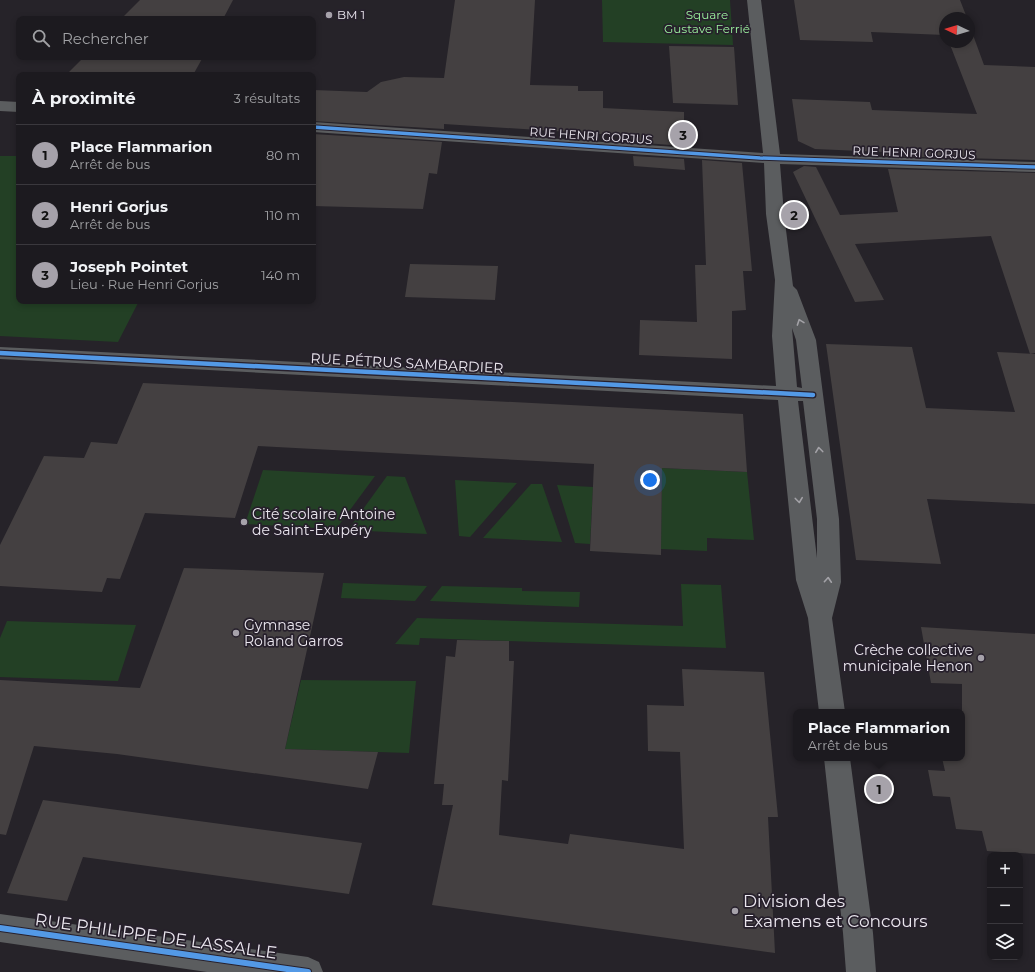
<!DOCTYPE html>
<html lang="fr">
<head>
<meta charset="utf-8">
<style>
	body { margin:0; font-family:Montserrat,sans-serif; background:#252328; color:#f1f3f6 }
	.controls { position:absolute; right:12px; bottom:12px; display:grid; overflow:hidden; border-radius:8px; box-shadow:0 2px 6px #0003 }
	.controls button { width:36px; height:36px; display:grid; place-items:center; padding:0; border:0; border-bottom:1px solid #3a383d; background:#1c1a1f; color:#f1f3f6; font:20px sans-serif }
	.compass { position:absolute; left:939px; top:12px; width:36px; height:36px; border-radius:50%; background:#1c1a1f; box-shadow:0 2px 6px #0003; rotate:274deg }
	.you { position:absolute; left:650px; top:480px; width:14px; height:14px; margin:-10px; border:3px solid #fff; border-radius:50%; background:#1a73e8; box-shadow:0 0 0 6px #1a73e833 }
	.badge { display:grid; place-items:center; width:26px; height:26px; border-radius:50%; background:#a6a2aa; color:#111; font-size:13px; font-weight:700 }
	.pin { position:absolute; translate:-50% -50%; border:2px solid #fff; box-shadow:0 1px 4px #0006 }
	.popup { position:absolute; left:793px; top:709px; width:172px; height:52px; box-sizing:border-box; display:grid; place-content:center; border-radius:8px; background:#1c1a1f; filter:drop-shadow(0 1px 3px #0005); font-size:13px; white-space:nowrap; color:#a0a1a4 }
	.popup b { font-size:15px; color:#f1f3f6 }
	.popup::after { content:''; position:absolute; left:50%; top:100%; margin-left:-8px; border:8px solid transparent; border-top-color:#1c1a1f }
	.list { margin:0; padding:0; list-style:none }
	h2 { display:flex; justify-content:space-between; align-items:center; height:52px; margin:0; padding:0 16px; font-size:17px }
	h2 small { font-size:13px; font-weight:400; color:#a0a1a4 }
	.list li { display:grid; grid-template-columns:26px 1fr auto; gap:12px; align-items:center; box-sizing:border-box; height:60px; padding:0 16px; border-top:1px solid #3a383d }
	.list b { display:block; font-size:15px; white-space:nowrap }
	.list p { margin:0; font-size:13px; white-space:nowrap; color:#a0a1a4 }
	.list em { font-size:13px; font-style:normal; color:#a0a1a4 }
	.icon { flex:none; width:22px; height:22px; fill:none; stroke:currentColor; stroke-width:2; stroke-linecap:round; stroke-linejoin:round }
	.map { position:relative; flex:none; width:1035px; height:972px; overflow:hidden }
	.search { position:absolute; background:#1c1a1f; box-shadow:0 2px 6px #0003; left:16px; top:16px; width:300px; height:44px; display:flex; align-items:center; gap:10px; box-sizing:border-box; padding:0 14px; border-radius:8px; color:#a0a1a4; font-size:15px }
	.panel { position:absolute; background:#1c1a1f; box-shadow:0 2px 6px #0003; left:16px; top:72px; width:300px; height:232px; border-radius:8px }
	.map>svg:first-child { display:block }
</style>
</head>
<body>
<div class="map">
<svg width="1035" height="972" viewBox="0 0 1035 972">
	<rect width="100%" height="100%" fill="#262329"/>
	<!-- green -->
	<g fill="#234025">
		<polygon points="602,0 730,0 733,45 603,42"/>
		<polygon points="0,156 19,156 19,301 139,301 118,342 0,336"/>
		<polygon points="662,468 747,472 754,540 707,538 707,551 661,549"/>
		<polygon points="263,470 375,476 336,529 245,524"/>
		<polygon points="387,476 405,477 427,534 348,530"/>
		<polygon points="455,480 517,483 470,537 459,536"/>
		<polygon points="531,484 542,484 562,542 483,538"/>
		<polygon points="557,485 593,487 590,544 575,543"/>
		<polygon points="343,583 344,583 427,586 415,601 341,598"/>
		<polygon points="681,584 721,585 726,648 420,638 419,645 395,644 417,618 683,626"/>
		<polygon points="442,586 522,588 522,591 580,592 579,607 430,601"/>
		<polygon points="7,621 136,625 118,681 0,677 0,638"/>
		<polygon points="301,680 416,681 409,753 285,749"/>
	</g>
	<!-- building -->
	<g fill="#444041">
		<polygon points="140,0 233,0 223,19 121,19"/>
		<polygon points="455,0 535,0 530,85 578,86 578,91 603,91 603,108 684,112 684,146 632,142 631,136 444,124 444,129 313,121 313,90 367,92 381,82 404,77 444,78"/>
		<polygon points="794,0 960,0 967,18 945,18 945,35 871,32 873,42 800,40"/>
		<polygon points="969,24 984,65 1035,67 1035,160 885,156 884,152 815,149 798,141 792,99 870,102 872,110 977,114 949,42 969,42"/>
		<polygon points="669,46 734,47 738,105 673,103"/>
		<polygon points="84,57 203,57 193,75 66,75"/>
		<polygon points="313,134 442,142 437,174 429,173 423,209 313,206"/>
		<polygon points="633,156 684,159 685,170 634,166"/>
		<polygon points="702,160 742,163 752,271 743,271 746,310 732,311 732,359 639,355 640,320 697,322 695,265 706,265"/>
		<polygon points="804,166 816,167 840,215 898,212 888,169 1035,173 1035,353 1030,354 991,236 855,244 884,300 855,302 793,172"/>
		<polygon points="410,264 498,266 495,300 405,297"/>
		<polygon points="826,344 912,347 926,408 1015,412 997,352 1035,354 1035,504 927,499 941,564 856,560"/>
		<polygon points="143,383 743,414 747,472 662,468 661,555 625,553 590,551 594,464 258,446 235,518 145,513 120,579 107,578 102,592 0,586 0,545 44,456 84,458 91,442 117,444"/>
		<polygon points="184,568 324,573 285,749 378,752 368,789 117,754 34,746 6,835 0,834 0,680 140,688"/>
		<polygon points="921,627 1035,634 1035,854 987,851 982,831 956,829 950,797 933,796 928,770 945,771 942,758 962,758 962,684 931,683"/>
		<polygon points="457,640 509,641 509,661 514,661 508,781 502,780 499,835 568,844 570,834 684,849 680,752 648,751 647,705 684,706 682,669 764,672 778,817 768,817 775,953 432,905 453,805 442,805 444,784 434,784 446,656 455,657"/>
		<polygon points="43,800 73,804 362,843 349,894 83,857 67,901 7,893"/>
	</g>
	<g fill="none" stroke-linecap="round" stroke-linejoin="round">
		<!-- minor -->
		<g fill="#5b5d5f" fill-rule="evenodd">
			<path d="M747 0H761L780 154 1035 162V172L780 164 784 214 793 286 797 290 816 340 839 519 841 582 832 618 845 712H819L808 618 796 580 778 400 0 359V347L776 386 772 336 775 280 766 214 764 163 313 132V122L763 153ZM792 328 796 340 802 388 797 387ZM798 401H803L817 519V558Z"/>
			<polygon points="0,101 19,102 19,112 0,111"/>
			<polygon points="824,758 850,758 873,933 876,972 846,972 843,933"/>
			<polygon points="0,914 308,957 319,962 323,972 207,972 0,942"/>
		</g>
		<defs>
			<polyline id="cycleway-far2" points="313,127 760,158 1035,167"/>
			<polyline id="cycleway-far1" points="0,353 813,395"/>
			<polyline id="cycleway" points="0,928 308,972"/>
		</defs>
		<!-- cycleway-far2 casing -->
		<use href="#cycleway-far2" stroke="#27202c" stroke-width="5.5"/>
		<!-- cycleway-far1 casing -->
		<use href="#cycleway-far1" stroke="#27202c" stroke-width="7"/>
		<!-- cycleway casing -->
		<use href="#cycleway" stroke="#27202c" stroke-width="8"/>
		<!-- cycleway-far2 -->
		<use href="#cycleway-far2" stroke="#5399e6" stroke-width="3.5"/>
		<!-- cycleway-far1 -->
		<use href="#cycleway-far1" stroke="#5399e6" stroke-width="4.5"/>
		<!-- cycleway -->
		<use href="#cycleway" stroke="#5399e6" stroke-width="6"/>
	</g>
	<!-- one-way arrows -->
	<defs><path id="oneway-chevron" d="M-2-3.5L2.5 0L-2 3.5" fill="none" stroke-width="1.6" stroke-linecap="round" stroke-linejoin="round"/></defs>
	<g stroke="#a3a2a7">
		<use href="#oneway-chevron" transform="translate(800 322) rotate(-110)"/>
		<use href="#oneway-chevron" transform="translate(819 450) rotate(-97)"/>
		<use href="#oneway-chevron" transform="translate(799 500) rotate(83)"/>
		<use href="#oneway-chevron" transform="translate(828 580) rotate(-86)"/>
	</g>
	<!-- markers -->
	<g fill="#a6a2aa" stroke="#27202c" stroke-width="1.5">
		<circle cx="329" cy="15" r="4"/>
		<circle cx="244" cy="522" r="4"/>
		<circle cx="236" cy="633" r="4"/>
		<circle cx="981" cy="658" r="4"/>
		<circle cx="735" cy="911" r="4"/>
	</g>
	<g text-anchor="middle" stroke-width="3.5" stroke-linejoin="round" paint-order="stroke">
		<!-- far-poi labels -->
		<g font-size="12" fill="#ebe7ef" stroke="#27202c" text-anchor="start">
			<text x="337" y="19">BM 1</text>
		</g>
		<!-- far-park labels -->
		<g font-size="12" fill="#9cf49e" stroke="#27202c">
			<text x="707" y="19">Square<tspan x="707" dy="14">Gustave Ferrié</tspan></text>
		</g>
		<!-- far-street labels -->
		<g font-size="12" fill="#ebe7ef" stroke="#27202c">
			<text transform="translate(591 136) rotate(4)" y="4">RUE HENRI GORJUS</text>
			<text transform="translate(914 153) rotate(2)" y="4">RUE HENRI GORJUS</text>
		</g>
		<!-- street labels -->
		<g font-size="14" fill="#ebe7ef" stroke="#27202c">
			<text transform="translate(407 363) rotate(3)" y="5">RUE PÉTRUS SAMBARDIER</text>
		</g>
		<!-- poi labels -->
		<g font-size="14" fill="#ebe7ef" stroke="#27202c" text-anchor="start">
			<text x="252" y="519">Cité scolaire Antoine<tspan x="252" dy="16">de Saint-Exupéry</tspan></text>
			<text x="244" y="630">Gymnase<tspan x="244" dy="16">Roland Garros</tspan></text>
			<text x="973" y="655" text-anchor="end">Crèche collective<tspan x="973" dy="16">municipale Henon</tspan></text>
		</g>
		<!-- near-poi labels -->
		<g font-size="17" fill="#ebe7ef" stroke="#27202c" text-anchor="start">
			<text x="743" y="907">Division des<tspan x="743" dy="20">Examens et Concours</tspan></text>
		</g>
		<!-- near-street labels -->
		<g font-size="17" fill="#ebe7ef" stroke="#27202c">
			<text transform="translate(156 936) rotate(8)" y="6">RUE PHILIPPE DE LASSALLE</text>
		</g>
	</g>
</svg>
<div class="controls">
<button>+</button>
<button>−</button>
<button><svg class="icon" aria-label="layers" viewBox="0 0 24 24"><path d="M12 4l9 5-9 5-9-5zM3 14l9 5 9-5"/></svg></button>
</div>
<svg class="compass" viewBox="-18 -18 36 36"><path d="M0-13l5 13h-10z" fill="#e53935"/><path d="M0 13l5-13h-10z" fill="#a0a1a4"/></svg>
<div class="you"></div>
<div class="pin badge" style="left:879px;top:789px">1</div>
<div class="popup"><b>Place Flammarion</b>Arrêt de bus</div>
<div class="pin badge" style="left:794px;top:215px">2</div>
<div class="pin badge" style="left:683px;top:135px">3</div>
<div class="search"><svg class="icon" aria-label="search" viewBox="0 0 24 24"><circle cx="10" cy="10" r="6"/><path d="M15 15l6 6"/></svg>Rechercher</div>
<section class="panel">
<h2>À proximité<small>3 résultats</small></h2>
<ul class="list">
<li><span class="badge">1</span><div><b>Place Flammarion</b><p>Arrêt de bus</p></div><em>80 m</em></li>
<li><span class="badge">2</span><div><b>Henri Gorjus</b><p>Arrêt de bus</p></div><em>110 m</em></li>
<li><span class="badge">3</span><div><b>Joseph Pointet</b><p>Lieu · Rue Henri Gorjus</p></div><em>140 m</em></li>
</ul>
</section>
</div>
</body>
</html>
